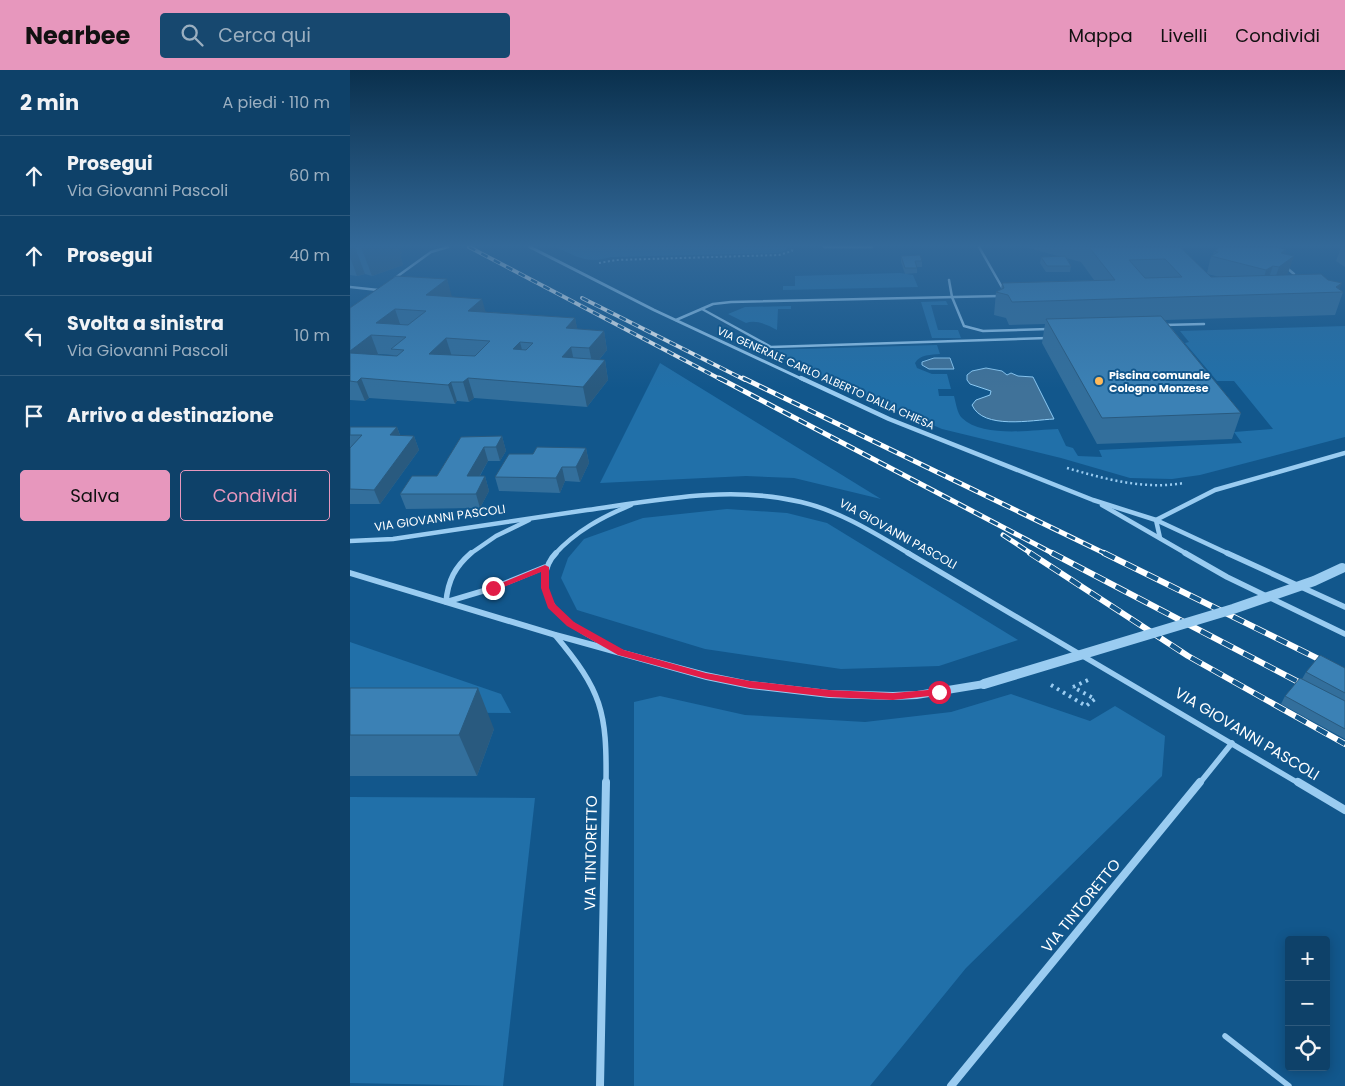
<!DOCTYPE html>
<html lang="it">
<head>
<meta charset="utf-8">
<style>
	body { margin:0; font-family:Poppins,sans-serif; background:#17486f; color:#f1f3f6 }
	.controls { position:absolute; right:15px; bottom:15px; display:grid; overflow:hidden; border-radius:5px; box-shadow:0 2px 12px #0003 }
	.controls button { width:45px; height:45px; display:grid; place-items:center; padding:0; border:0; border-bottom:1px solid #2e5a7d; background:#0e4169; color:#f1f3f6; font:25px sans-serif }
	.stop { position:absolute; width:15px; height:15px; margin:-11px; border:4px solid #e11d48; border-radius:50%; background:#fff }
	.stop.end { background:#e11d48; border-color:#fff; box-shadow:0 1px 5px #0008 }
	.list { margin:0; padding:0; list-style:none }
	h2 { display:flex; justify-content:space-between; align-items:center; height:65px; margin:0; padding:0 20px; font-size:21px }
	h2 small { font-size:16px; font-weight:400; color:#9bafc0 }
	.list li { display:grid; grid-template-columns:32px 1fr auto; gap:15px; align-items:center; box-sizing:border-box; height:80px; padding:0 20px; border-top:1px solid #2e5a7d }
	.list b { display:block; font-size:19px; white-space:nowrap }
	.list p { margin:0; font-size:16px; white-space:nowrap; color:#9bafc0 }
	.list em { font-size:16px; font-style:normal; color:#9bafc0 }
	.actions { display:flex; gap:10px; padding:15px 20px }
	.actions a { flex:1; padding:11px 0; border:1px solid #e797bd; border-radius:5px; text-align:center; font-size:18px; color:#e797bd }
	.actions .main { background:#e797bd; color:#111 }
	.icon { flex:none; width:28px; height:28px; fill:none; stroke:currentColor; stroke-width:2; stroke-linecap:round; stroke-linejoin:round }
	.map { position:relative; flex:none; width:995px; height:1016px; overflow:hidden }
	header { display:flex; align-items:center; gap:30px; box-sizing:border-box; height:70px; padding:0 25px; background:#e797bd; color:#111 }
	header strong { font-size:24px }
	nav { display:flex; gap:28px; margin-inline-start:auto; font-size:18px }
	.search { width:350px; height:45px; background:#17486f; display:flex; align-items:center; gap:12px; box-sizing:border-box; padding:0 18px; border-radius:5px; color:#9bafc0; font-size:19px }
	main { display:flex }
	aside { flex:1; background:#0e4169 }
	.map>svg:first-child { display:block }
</style>
</head>
<body>
<header>
<strong>Nearbee</strong>
<div class="search"><svg class="icon" aria-label="search" viewBox="0 0 24 24"><circle cx="10" cy="10" r="6"/><path d="M15 15l6 6"/></svg>Cerca qui</div>
<nav><a>Mappa</a><a>Livelli</a><a>Condividi</a></nav>
</header>
<main>
<aside>
<h2>2 min<small>A piedi · 110 m</small></h2>
<ul class="list">
<li><svg class="icon" aria-label="ahead" viewBox="0 0 24 24"><path d="M12 20V5M6 11l6-6 6 6"/></svg><div><b>Prosegui</b><p>Via Giovanni Pascoli</p></div><em>60 m</em></li>
<li><svg class="icon" aria-label="ahead" viewBox="0 0 24 24"><path d="M12 20V5M6 11l6-6 6 6"/></svg><div><b>Prosegui</b></div><em>40 m</em></li>
<li><svg class="icon" aria-label="left" viewBox="0 0 24 24"><path d="M17 20v-9H6M10 6l-5 5 5 5"/></svg><div><b>Svolta a sinistra</b><p>Via Giovanni Pascoli</p></div><em>10 m</em></li>
<li><svg class="icon" aria-label="arrive" viewBox="0 0 24 24"><path d="M6 21V4h12l-3 4 3 4H6"/></svg><div><b>Arrivo a destinazione</b></div></li>
</ul>
<div class="actions"><a class="main">Salva</a><a>Condividi</a></div>
</aside>
<div class="map">
<svg width="995" height="1016" viewBox="0 0 995 1016">
	<rect width="100%" height="100%" fill="#12578c"/>
	<!-- green -->
	<g fill="#2170a9">
		<path d="M206 177H437L436 180 428 183 261 187C237 194 227 187 206 177Z"/>
		<polygon points="550,203 563,205 568,217 433,220 433,216 445,216 445,206"/>
		<polygon points="596,231 598,235 581,235 588,260 608,260 611,268 582,268 571,232"/>
		<path d="M441 236V239H428L427 260C418 255 406 249 396 253L378 244 395 237Z"/>
		<path d="M995 256V367L850 405 822 409 780 408 711 388 592 359 480 311 415 280 587 275 590 284C581 285 570 284 565 293L567 298 582 304H597L601 319H588L589 326H604C606 333 607 343 612 348 633 368 681 360 708 359L716 376 723 378 728 386 752 387 749 380 892 373 884 362 923 359 884 311H867L835 273 839 272 830 261Z"/>
		<polygon points="310,293 531,429 444,408 396,406 250,413"/>
		<polygon points="377,439 437,443 477,453 668,570 589,596 491,599 355,579 227,540 211,508 218,488 234,469 293,448"/>
		<polygon points="0,572 151,624 161,643 0,642"/>
		<polygon points="661,624 740,651 765,636 815,666 812,706 616,898 520,1016 284,1016 284,632 310,626 395,645 515,652 601,642"/>
		<polygon points="0,727 185,728 153,1016 0,1013"/>
	</g>
	<!-- water -->
	<g fill="#407299" stroke="#8ccaf4">
		<polygon points="584,288 600,288 604,299 579,299 572,295 572,292"/>
		<path d="M636 298 652 301 657 305 661 303 668 306 683 307 704 349C682 350 633 360 622 335L626 330 640 325 641 321 620 314 617 310V305L622 301Z"/>
	</g>
	<g fill="none" stroke-linecap="round" stroke-linejoin="round">
		<!-- path-far2 -->
		<polyline stroke="#9accf1" stroke-width="2" stroke-dasharray="2 2.5" stroke-linecap="butt" points="249,193 266,190 429,185 442,181 443,177"/>
		<!-- path-far1 -->
		<path stroke="#9accf1" stroke-width="2.5" stroke-dasharray="2 3" stroke-linecap="butt" d="M717 398C755 409 794 420 834 413"/>
		<!-- path -->
		<g stroke="#9accf1" stroke-width="4" stroke-dasharray="2.5 4.5" stroke-linecap="butt">
			<polyline points="701,615 736,636 745,629 723,617"/>
			<polyline points="723,617 738,610"/>
		</g>
		<!-- service-far1 -->
		<g stroke="#9accf1" stroke-width="2.5">
			<polyline points="474,177 522,177"/>
			<polyline points="629,177 653,219"/>
			<polyline points="937,198 944,204"/>
			<polyline points="45,208 81,182 98,177"/>
			<polyline points="599,210 602,227 614,256 633,261 698,259"/>
			<polyline points="0,217 28,220"/>
			<polyline points="352,239 421,277 697,268"/>
			<polyline points="326,250 363,234 381,232 650,226"/>
			<polyline points="814,255 854,254"/>
		</g>
		<!-- service -->
		<polyline stroke="#9accf1" stroke-width="5.5" points="875,966 939,1016"/>
		<!-- minor-far3 -->
		<polyline stroke="#9accf1" stroke-width="3" points="180,177 304,240 454,310"/>
		<!-- minor-far2 -->
		<g stroke="#9accf1" stroke-width="4.5">
			<polyline points="451,308 539,349 743,430 806,450 879,484"/>
			<polyline points="752,435 837,484"/>
			<polyline points="810,468 806,450 865,420 995,383"/>
			<path d="M0 471 43 469C108 459 173 450 237 440 307 430 381 415 451 432 490 441 526 464 560 484"/>
			<polyline points="120,484 146,466 179,450"/>
			<path d="M205 484C226 461 252 447 281 435"/>
		</g>
		<!-- minor-far1 -->
		<g stroke="#9accf1" stroke-width="5.5">
			<path d="M121 483C105 497 98 510 96 532L143 518 195 497"/>
			<path d="M206 483C200 489 196 498 195 507 192 546 236 563 264 579"/>
			<polyline points="558,483 950,714"/>
			<polyline points="835,483 877,507 995,564"/>
			<polyline points="877,483 995,537"/>
			<path d="M205 565C252 621 257 641 256 714"/>
			<polyline points="849,714 882,673"/>
		</g>
		<!-- minor -->
		<g stroke="#9accf1" stroke-width="8">
			<polyline points="948,712 995,740"/>
			<polyline points="250,1016 256,712"/>
			<polyline points="601,1016 850,712"/>
		</g>
		<!-- tertiary -->
		<polygon fill="#9accf1" fill-rule="evenodd" points="0,500 206,562 356,602 400,611 479,620 543,622 567,621 634,610 638,611 639,614 638,617 634,618 567,629 543,630 479,628 400,619 356,610 205,568 0,506"/>
		<defs>
			<g id="rail-far2">
				<polyline points="119,177 372,310"/>
				<polyline points="232,228 395,310"/>
			</g>
			<g id="rail-far1">
				<polyline points="369,308 704,484"/>
				<polyline points="393,308 756,484"/>
				<polyline points="653,465 682,484"/>
			</g>
			<g id="rail">
				<polyline points="680,483 838,586 995,674"/>
				<polyline points="702,483 960,618"/>
				<polyline points="754,483 995,602"/>
			</g>
		</defs>
		<!-- rail-far2 casing -->
		<use href="#rail-far2" stroke="#fff" stroke-width="4"/>
		<!-- rail-far1 casing -->
		<use href="#rail-far1" stroke="#fff" stroke-width="5"/>
		<!-- rail casing -->
		<use href="#rail" stroke="#fff" stroke-width="6"/>
		<!-- rail-far2 -->
		<use href="#rail-far2" stroke="#12578c" stroke-width="2.5" stroke-dasharray="7" stroke-linecap="butt"/>
		<!-- rail-far1 -->
		<use href="#rail-far1" stroke="#12578c" stroke-width="3" stroke-dasharray="9" stroke-linecap="butt"/>
		<!-- rail -->
		<use href="#rail" stroke="#12578c" stroke-width="4.5" stroke-dasharray="12" stroke-linecap="butt"/>
		<!-- tertiary-bridge -->
		<polyline stroke="#9accf1" stroke-width="10" points="634,614 883,539 964,511 992,498"/>
	</g>
	<!-- wall -->
	<g fill="#336f9c" fill-rule="evenodd">
		<polygon points="0,177 50,177 52,183 50,184 53,195 22,206 15,204 7,206 0,205"/>
		<path d="M676 177H835L832 179 857 203 861 186 863 185 864 181 870 177H858H925L936 179 934 184 938 203 935 205 978 210 992 213 989 219 993 222 985 245 815 250 891 343 882 369 747 374 692 273 695 254 659 255 656 248 644 245 646 222 651 219 652 213 744 210 731 192 716 188 721 196 720 202H696L690 193 691 187H711ZM857 204 870 207H861Z"/>
		<polygon points="988,177 995,177 995,197 986,191 991,178"/>
		<polygon points="551,186 572,191 572,197 567,197 567,203 555,204 551,192"/>
		<path d="M97 209 101 227 136 242 225 248 227 259 254 261 257 280 249 290H255L258 310 237 337 124 328 119 332 107 331 105 334 19 328 15 331 0 330V238ZM28 284 43 285 44 286 27 285Z"/>
		<polygon points="0,357 47,357 50,365 64,366 69,380 30,434 0,434"/>
		<polygon points="152,366 156,381 150,391 138,391 130,406 135,406 139,421 130,438 56,439 50,424 87,406 111,367"/>
		<polygon points="236,378 239,393 230,412 215,411 210,423 149,421 145,407 183,384"/>
		<polygon points="995,598 995,669 931,634 935,626 952,609 956,602"/>
		<polygon points="0,618 144,659 127,706 0,706"/>
	</g>
	<!-- shaded-wall -->
	<g fill="#295a7f">
		<polygon points="0,177 5,177 15,204 7,206 0,187"/>
		<polygon points="11,177 50,177 52,183 50,184 53,195 22,206"/>
		<polygon points="936,179 930,196 944,186 938,203 923,214 929,197 931,183"/>
		<polygon points="923,196 917,213 911,218 916,200"/>
		<polygon points="97,209 102,227 82,243 76,225"/>
		<polygon points="992,213 988,222 986,217"/>
		<polygon points="132,229 137,247 118,241"/>
		<polygon points="45,239 51,257 26,253"/>
		<polygon points="225,248 229,267 216,258"/>
		<polygon points="254,261 257,280 243,297 239,278"/>
		<polygon points="21,265 28,284 6,302 0,287 0,281"/>
		<polygon points="96,268 102,287 79,284"/>
		<polygon points="170,272 175,291 163,279"/>
		<polygon points="221,277 225,296 212,287"/>
		<polygon points="255,290 258,310 237,337 233,317"/>
		<polygon points="11,308 19,328 15,331 7,312"/>
		<polygon points="118,308 124,328 119,332 113,312"/>
		<polygon points="101,312 107,331 105,334 98,315"/>
		<polygon points="47,357 52,371 40,365"/>
		<polygon points="64,366 69,380 30,434 24,420"/>
		<polygon points="152,366 156,381 150,391 146,377"/>
		<polygon points="134,377 138,391 121,421 117,406"/>
		<polygon points="236,378 239,393 230,412 226,397"/>
		<polygon points="212,397 215,411 210,423 206,408"/>
		<polygon points="135,406 139,421 130,438 126,424"/>
		<polygon points="128,618 144,659 127,706 109,665"/>
	</g>
	<!-- building -->
	<g fill="#3b81b5" stroke="#295a7f" fill-rule="evenodd">
		<path d="M739 177H830L861 207 971 204 978 210 992 213 986 217 993 222 662 232 658 225 646 222 654 218 652 213 765 210ZM815 189 832 207 795 208 779 190Z"/>
		<polygon points="870,177 925,177 936,179 931,183 944,186 929,197 923,196 916,200 861,186 868,182 864,181"/>
		<polygon points="570,185 572,191 565,191 567,198 555,198 551,186"/>
		<polygon points="715,186 721,196 697,196 691,187"/>
		<path d="M46 206 97 209 76 225 132 229 118 241 225 248 216 258 254 261 239 278 221 277 212 287 255 290 233 317 118 308 113 312H101L98 315 11 308 7 312 0 311V283L47 286 54 280 41 279 56 267 21 265 0 281V238ZM45 239 76 241 58 255 26 253ZM96 268 140 271 125 286 79 284ZM170 272 183 273 176 280 163 279Z"/>
		<polygon points="811,246 891,343 752,348 696,249"/>
		<polygon points="0,357 47,357 40,365 64,366 24,420 0,419 0,378 12,365 0,365"/>
		<polygon points="152,366 146,377 134,377 117,406 135,406 126,424 50,424 62,406 87,406 111,367"/>
		<polygon points="187,377 236,378 226,397 212,397 206,408 145,407 159,384 183,384"/>
		<polygon points="970,585 995,598 995,623 956,602"/>
		<polygon points="950,608 995,631 995,659 935,626"/>
		<polygon points="0,618 128,618 109,665 0,665"/>
	</g>
	<!-- sky -->
	<linearGradient id="sky" x2="0" y2="1"><stop stop-color="#0a304d"/><stop offset="0.55" stop-color="#336999"/><stop offset="1" stop-color="#336999" stop-opacity="0"/></linearGradient>
	<rect width="995" height="319" fill="url(#sky)"/>
	<!-- route -->
	<polygon fill="#e11d48" points="195,495 199,497 199,518 205,534 224,552 274,580 356,603 400,611 479,620 543,623 589,619 594,622 589,625 543,630 479,627 400,618 356,609 268,585 217,556 198,538 191,518 191,502 146,520 143,520 139,518"/>
	<!-- markers -->
	<circle fill="#ffba5a" stroke="#12578c" stroke-width="2" cx="749" cy="311" r="5"/>
	<g text-anchor="middle" stroke-width="4" stroke-linejoin="round" paint-order="stroke">
		<!-- far-poi labels -->
		<g font-size="11" font-weight="bold" fill="#fff" stroke="#12578c" text-anchor="start">
			<text x="759" y="309">Piscina comunale<tspan x="759" dy="13">Cologno Monzese</tspan></text>
		</g>
		<!-- far-street labels -->
		<g font-size="11" fill="#fff" stroke="#12578c">
			<text transform="translate(476 308) rotate(24)" y="4">VIA GENERALE CARLO ALBERTO DALLA CHIESA</text>
		</g>
		<!-- street labels -->
		<g font-size="12" fill="#fff" stroke="#12578c">
			<text transform="translate(90 448) rotate(-8)" y="4">VIA GIOVANNI PASCOLI</text>
			<text transform="translate(548 464) rotate(29)" y="4">VIA GIOVANNI PASCOLI</text>
		</g>
		<!-- near-street labels -->
		<g font-size="15" fill="#fff" stroke="#12578c">
			<text transform="translate(897 664) rotate(31)" y="5">VIA GIOVANNI PASCOLI</text>
			<text transform="translate(241 783) rotate(-89)" y="5">VIA TINTORETTO</text>
			<text transform="translate(731 836) rotate(-51)" y="5">VIA TINTORETTO</text>
		</g>
	</g>
</svg>
<div class="controls">
<button>+</button>
<button>−</button>
<button><svg class="icon" aria-label="locate" viewBox="0 0 24 24"><circle cx="12" cy="12" r="6"/><path d="M12 2v4M12 18v4M2 12h4M18 12h4"/></svg></button>
</div>
<div class="stop" style="left:589px;top:622px"></div>
<div class="stop end" style="left:143px;top:518px"></div>
</div>
</main>
</body>
</html>
